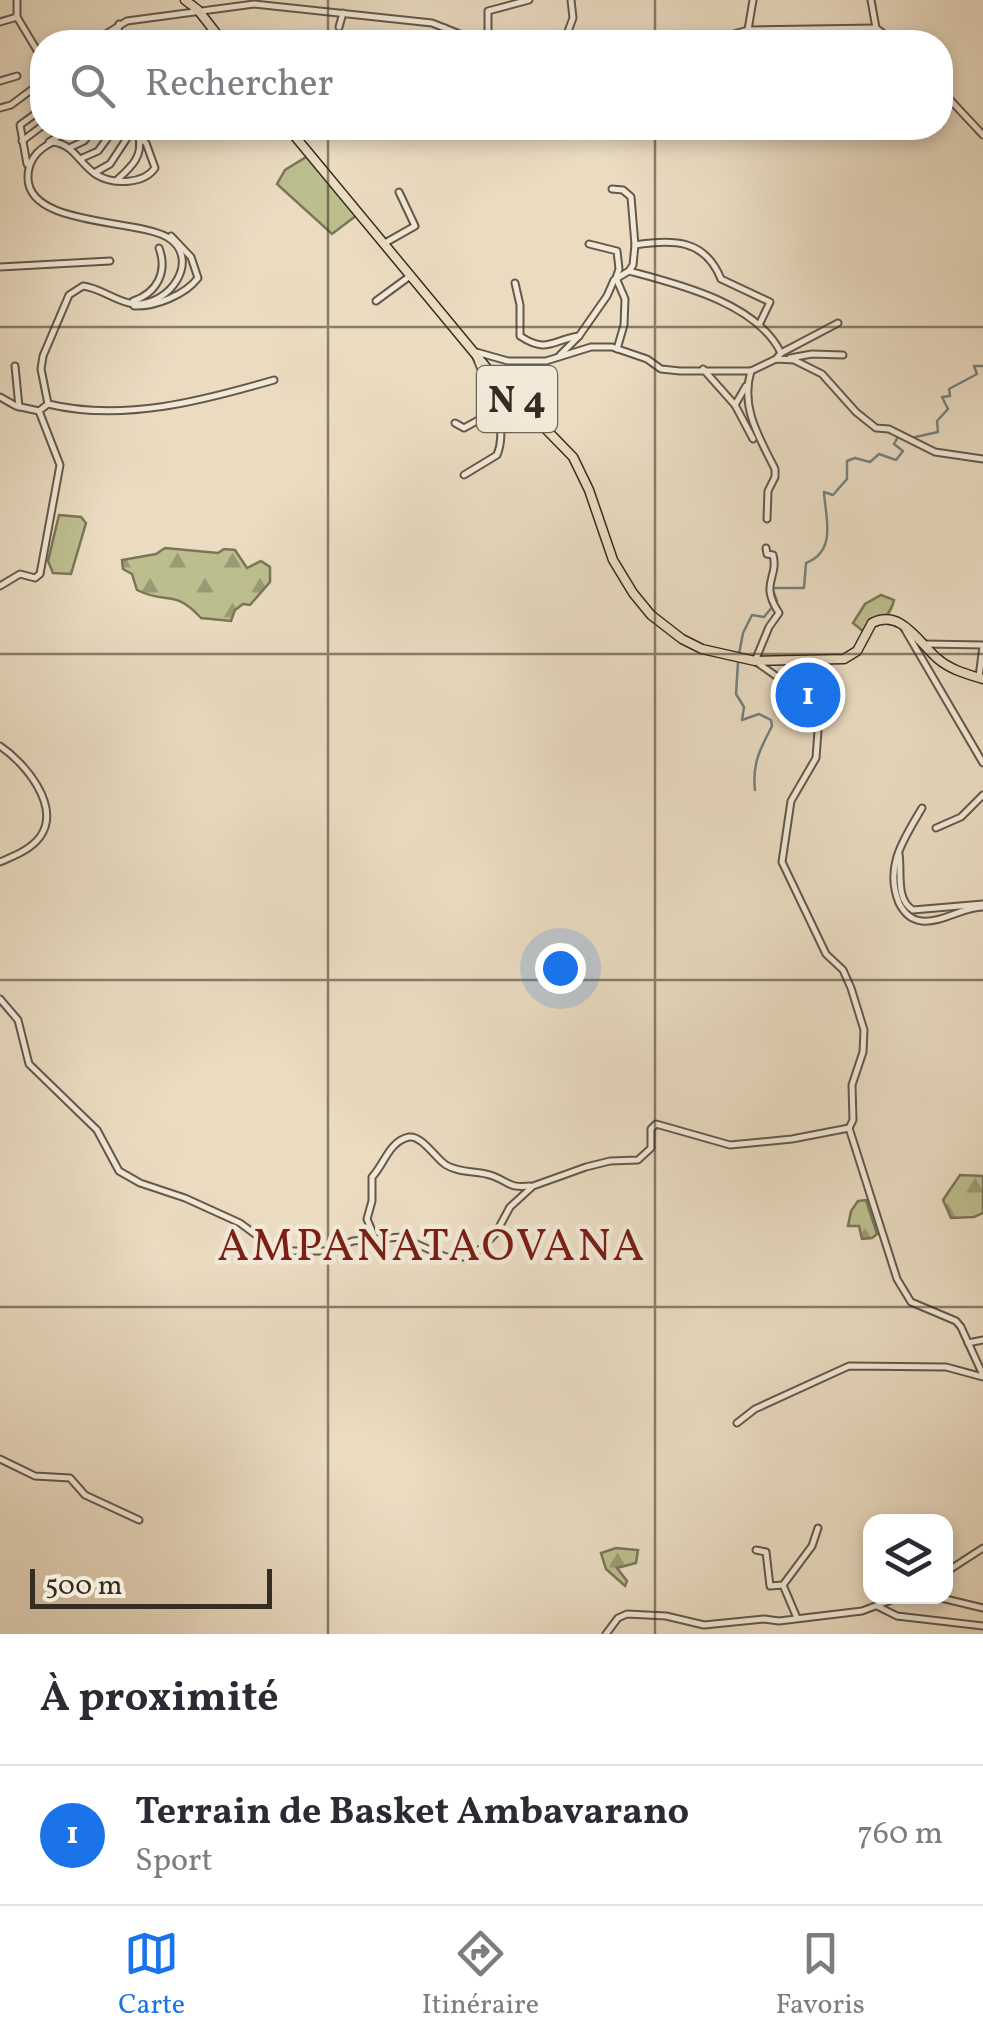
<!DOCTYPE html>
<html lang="fr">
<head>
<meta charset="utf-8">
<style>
	body { margin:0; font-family:Vollkorn,serif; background:#f2f2f3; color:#2b2b33 }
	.controls { position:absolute; right:30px; bottom:30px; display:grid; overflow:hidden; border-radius:20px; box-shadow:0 5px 15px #0003 }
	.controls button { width:90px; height:90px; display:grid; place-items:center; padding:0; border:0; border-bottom:2px solid #e1e1e2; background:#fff; color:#2b2b33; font:50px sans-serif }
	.scale { position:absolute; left:30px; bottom:25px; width:242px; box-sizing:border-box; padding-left:10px; border:5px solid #362d22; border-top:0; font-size:28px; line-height:35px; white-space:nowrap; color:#362d22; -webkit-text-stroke:8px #f1e8d7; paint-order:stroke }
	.you { position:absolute; left:560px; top:968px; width:35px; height:35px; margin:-25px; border:8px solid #fff; border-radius:50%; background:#1a73e8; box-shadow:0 0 0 15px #1a73e833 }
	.badge { display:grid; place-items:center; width:65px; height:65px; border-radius:50%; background:#1a73e8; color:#fff; font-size:32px; font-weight:700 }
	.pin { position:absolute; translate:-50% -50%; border:5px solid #fff; box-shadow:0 2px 10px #0006 }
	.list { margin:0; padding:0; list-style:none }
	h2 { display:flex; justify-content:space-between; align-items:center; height:130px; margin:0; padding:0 40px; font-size:42px }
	h2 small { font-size:32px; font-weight:400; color:#7c7c81 }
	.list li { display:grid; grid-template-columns:65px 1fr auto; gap:30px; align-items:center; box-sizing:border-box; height:140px; padding:0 40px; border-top:2px solid #e1e1e2 }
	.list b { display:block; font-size:38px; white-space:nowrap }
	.list p { margin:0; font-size:32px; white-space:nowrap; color:#7c7c81 }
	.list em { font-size:32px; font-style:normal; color:#7c7c81 }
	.icon { flex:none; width:55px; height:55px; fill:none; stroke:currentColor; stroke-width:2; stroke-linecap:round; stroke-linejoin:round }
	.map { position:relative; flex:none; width:983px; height:1634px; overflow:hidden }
	.search { position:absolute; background:#fff; box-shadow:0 5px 15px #0003; left:30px; right:30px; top:30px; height:110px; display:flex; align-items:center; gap:25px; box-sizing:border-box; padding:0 35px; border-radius:40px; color:#7c7c81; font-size:38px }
	.sheet { height:270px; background:#fff }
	nav { display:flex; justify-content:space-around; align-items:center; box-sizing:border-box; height:140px; border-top:2px solid #e1e1e2; background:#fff; font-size:28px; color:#7c7c81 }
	nav a { display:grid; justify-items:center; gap:5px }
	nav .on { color:#1a73e8 }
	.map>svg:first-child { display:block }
</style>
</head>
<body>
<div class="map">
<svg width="983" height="1634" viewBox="0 0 983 1634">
	<defs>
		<pattern id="forest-firs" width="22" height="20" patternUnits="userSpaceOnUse" patternTransform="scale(2.5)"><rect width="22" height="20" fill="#bdbe8e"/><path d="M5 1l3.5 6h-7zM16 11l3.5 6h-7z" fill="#9a9b74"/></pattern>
	</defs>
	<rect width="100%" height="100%" fill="#eadbc1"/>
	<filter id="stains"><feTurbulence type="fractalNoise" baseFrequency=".002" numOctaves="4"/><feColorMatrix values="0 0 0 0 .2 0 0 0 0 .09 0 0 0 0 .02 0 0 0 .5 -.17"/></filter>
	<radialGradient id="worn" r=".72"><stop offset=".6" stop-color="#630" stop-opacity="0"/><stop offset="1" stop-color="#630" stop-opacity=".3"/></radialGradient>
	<!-- grass -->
	<g fill="#bdbe8e" stroke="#7a7658" stroke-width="2.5">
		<polygon points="308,156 357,215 332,234 277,184 285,170"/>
		<polygon points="59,515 81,517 86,523 71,574 53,573 48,561"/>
	</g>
	<!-- forest -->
	<g fill="url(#forest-firs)" stroke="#7a7658" stroke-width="2.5">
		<path d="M165 548 218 553 224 549 235 550 247 568 261 561 270 567V582L250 605 243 604 235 610 231 621 201 618C174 588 167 605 137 590L132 574 123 569 122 560 156 554Z"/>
		<path d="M881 595 894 600C890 618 879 623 865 633L853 623 865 604Z"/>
		<polygon points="960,1175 983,1176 983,1213 974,1217 951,1218 943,1200"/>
		<polygon points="866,1200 877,1234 872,1238 862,1239 859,1226 848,1226 851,1211 858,1201"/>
		<polygon points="616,1548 638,1550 636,1563 617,1568 627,1581 625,1586 606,1569 601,1553"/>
	</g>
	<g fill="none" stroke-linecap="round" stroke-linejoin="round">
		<!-- stream -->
		<g stroke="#73817e" stroke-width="2.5">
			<polyline points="911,438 938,432 937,421 948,409 942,397 950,396 949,389 977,374 974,366 983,366"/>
			<path d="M739 654 743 633 752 615 764 617 777 601 772 588H804L806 563C838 551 825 515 824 492L833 495 847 479V461L855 458 870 462 879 454 896 460 903 451 894 444 899 435"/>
			<path d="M738 662 736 694 744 707 742 720 759 714 771 720 772 726C760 749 752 764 755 790"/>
		</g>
		<defs>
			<g id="minor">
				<polyline points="871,0 876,28"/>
				<polyline points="17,17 38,52"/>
				<polyline points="0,22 17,17 17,0"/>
				<polyline points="339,27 343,13"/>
				<polyline points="445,28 448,42"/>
				<polyline points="748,30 753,0"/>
				<polyline points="93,42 127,21 254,4 432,23 480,42"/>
				<polyline points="106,42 118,31 119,24"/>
				<polyline points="485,42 488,38 488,11 529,0"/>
				<polyline points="564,42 573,18 571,0"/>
				<polyline points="727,42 734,34 748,30 876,28 895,42"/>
				<polyline points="0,81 17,76"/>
				<polyline points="940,89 983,135"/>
				<polyline points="0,108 11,105 42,82"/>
				<polyline points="940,111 944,108 942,94"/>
				<polyline points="22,141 42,126"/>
				<polyline points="49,142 73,128"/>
				<polyline points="69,148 84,141 95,128"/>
				<polyline points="80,159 98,151 115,128"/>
				<polyline points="27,164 20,125 42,109"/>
				<polyline points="94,173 110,164 131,132"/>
				<path d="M117 180C131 167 143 157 139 137"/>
				<polyline points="612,189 623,190 631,197 635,245"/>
				<polyline points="385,243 415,226 399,192"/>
				<polyline points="589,244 617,251 619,269 616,278 625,299 624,325 617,349"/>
				<polyline points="0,267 110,261"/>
				<path d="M515 283 520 305V336C547 354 552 340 579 336"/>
				<path d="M133 301C157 293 168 272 159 248"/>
				<polyline points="376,301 410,276"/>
				<path d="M134 306C155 307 185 295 198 278L191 257 171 236"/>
				<path d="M759 325 770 302 721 279C705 239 673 239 635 245L633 265 629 271C678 284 757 303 781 353"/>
				<polyline points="476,352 508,361 546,361 591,347 612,347 647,359 661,369 680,371 751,371 776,359 794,360 822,374 856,412 876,428 889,429 935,452 983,459"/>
				<polyline points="560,355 579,336 607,296 614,280 629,271"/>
				<polyline points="790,358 812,354 843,355"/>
				<polyline points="776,359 781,353 838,323"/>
				<polyline points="15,366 19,407"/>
				<polyline points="703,369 735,405 753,439"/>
				<path d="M751 371C740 407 759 437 775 469V477L768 491 767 519"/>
				<polyline points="0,397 16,406 39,411 60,465 40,574 35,578 20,574 0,586"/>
				<path d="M48 404 41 369 43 356 69 295 83 286C101 288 116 302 134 304 171 306 202 258 167 237 135 219 27 226 28 177 28 160 38 149 53 142 74 144 80 165 97 175 114 185 144 184 155 168L146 143 127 128"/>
				<polyline points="735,405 746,386"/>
				<path d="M39 411 48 404C123 422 202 401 274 380"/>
				<polyline points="455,423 464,428 484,417 485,389"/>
				<path d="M464 475 497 455C510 424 487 386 476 357"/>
				<path d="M766 548 767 554 773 555C779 578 759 583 779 613L769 627 755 661 793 688 818 731 816 758 791 801 782 862 826 954 843 970 851 988 864 1030 863 1052 852 1085 853 1120 849 1128 897 1279 911 1302 956 1321 961 1327 983 1375"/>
				<polyline points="904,628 983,763"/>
				<polyline points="926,644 983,645"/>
				<polyline points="979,677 983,646"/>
				<path d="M0 746C24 762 62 806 40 837 30 850 14 856 0 862"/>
				<path d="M922 808C904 839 884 866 899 903 904 913 911 920 922 921 943 923 962 907 983 907"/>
				<polyline points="936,828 961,817 983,795"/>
				<path d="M899 854C902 872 895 899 913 910L983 904"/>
				<polyline points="0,999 18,1020 29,1064 97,1130 119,1171 140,1183 185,1198 240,1223 278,1251 328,1251 353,1241 401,1237 446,1257 467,1257 482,1248 496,1233 510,1207 533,1186 586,1167 610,1161 638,1160 651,1148 651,1129 656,1124 730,1145 792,1139 849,1128"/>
				<path d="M375 1238 367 1219 372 1201V1177C384 1165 389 1141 409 1137 422 1135 436 1159 446 1165 461 1174 478 1170 493 1176 511 1183 508 1188 530 1186"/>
				<polyline points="968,1343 983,1340"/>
				<polyline points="737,1423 755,1409 849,1366 946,1367 983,1377"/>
				<polyline points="0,1459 35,1476 70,1478 85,1495 139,1520"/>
				<polyline points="756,1550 766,1552 770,1586 783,1585 812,1546 818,1528"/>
				<polyline points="946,1572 983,1548"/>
				<polyline points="783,1585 797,1618"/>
				<polyline points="933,1596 983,1608"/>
				<polyline points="877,1606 897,1616 983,1626"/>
				<polyline points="606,1634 618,1618 627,1614 666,1616 704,1625 764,1619 779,1621 862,1611 902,1596"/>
			</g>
			<g id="major">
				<polyline points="185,0 198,10 223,42"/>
				<path d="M288 128 491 373 573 457 589 490 613 560 633 593 651 615 682 639 702 649 755 661 844 659 857 651 872 623C901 608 919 643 938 659 951 670 967 674 983 679"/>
			</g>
		</defs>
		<!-- minor casing -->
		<use href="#minor" stroke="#63584a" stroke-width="9"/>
		<!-- major casing -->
		<use href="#major" stroke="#362d22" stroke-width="11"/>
		<!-- minor -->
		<use href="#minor" stroke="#f1e8d7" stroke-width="5"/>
		<!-- major -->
		<use href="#major" stroke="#eadbc1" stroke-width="8"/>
	</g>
	<!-- grid -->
	<path fill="none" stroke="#362d22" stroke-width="2.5" stroke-opacity="0.55" d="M328 0V42M655 0V42M328 128V1634M655 128V1634M0 327H983M0 654H983M0 980H983M0 1307H983"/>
	<g text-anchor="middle" stroke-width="9" stroke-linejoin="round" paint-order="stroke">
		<!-- shield labels -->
		<rect fill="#f1e8d7" stroke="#6e6558" stroke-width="2.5" x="477" y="366" width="80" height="66" rx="8"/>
		<g font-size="38" font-weight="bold" fill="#362d22">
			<text x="517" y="412">N 4</text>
		</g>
		<!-- quarter labels -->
		<g font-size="45" letter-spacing="2.5" fill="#7a1f14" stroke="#f1e8d7">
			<text x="432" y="1260">AMPANATAOVANA</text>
		</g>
	</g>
	<rect width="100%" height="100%" filter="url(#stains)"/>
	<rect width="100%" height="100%" fill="url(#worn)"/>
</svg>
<div class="controls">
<button><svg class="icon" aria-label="layers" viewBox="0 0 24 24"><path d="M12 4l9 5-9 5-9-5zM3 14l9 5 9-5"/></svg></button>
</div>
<div class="scale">500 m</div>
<div class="you"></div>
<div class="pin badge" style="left:808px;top:695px">1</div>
<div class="search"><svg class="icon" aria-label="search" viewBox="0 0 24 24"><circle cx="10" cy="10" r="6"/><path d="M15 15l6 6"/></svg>Rechercher</div>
</div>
<section class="sheet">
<h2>À proximité<small></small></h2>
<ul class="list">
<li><span class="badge">1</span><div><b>Terrain de Basket Ambavarano</b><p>Sport</p></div><em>760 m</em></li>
</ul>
</section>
<nav>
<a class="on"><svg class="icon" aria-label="map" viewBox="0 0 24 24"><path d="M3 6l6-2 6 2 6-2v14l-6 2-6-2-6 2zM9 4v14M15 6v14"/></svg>Carte</a>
<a><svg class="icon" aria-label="directions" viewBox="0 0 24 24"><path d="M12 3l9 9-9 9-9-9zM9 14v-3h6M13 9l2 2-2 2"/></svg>Itinéraire</a>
<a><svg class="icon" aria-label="saved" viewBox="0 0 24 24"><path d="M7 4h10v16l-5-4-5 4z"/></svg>Favoris</a>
</nav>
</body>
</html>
